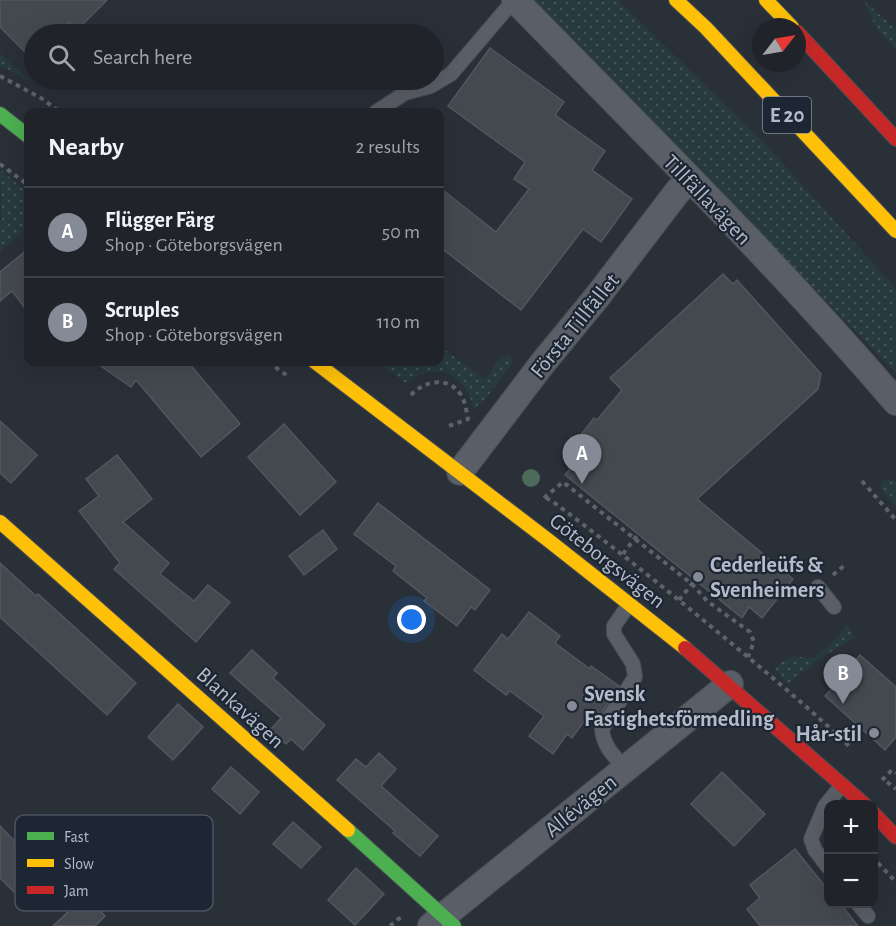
<!DOCTYPE html>
<html lang="en">
<head>
<meta charset="utf-8">
<style>
	body { margin:0; font-family:"Alegreya Sans",sans-serif; background:#2d3036; color:#f1f3f6 }
	.controls { position:absolute; right:18px; bottom:18px; display:grid; overflow:hidden; border-radius:12px; box-shadow:0 6px 24px #0002 }
	.controls button { width:54px; height:54px; display:grid; place-items:center; padding:0; border:0; border-bottom:2px solid #3d4147; background:#20242a; color:#f1f3f6; font:30px sans-serif }
	.compass { position:absolute; left:752px; top:18px; width:54px; height:54px; border-radius:50%; background:#20242a; box-shadow:0 6px 24px #0002; rotate:59deg }
	.you { position:absolute; left:412px; top:620px; width:21px; height:21px; margin:-15px; border:4px solid #fff; border-radius:50%; background:#1a73e8; box-shadow:0 0 0 9px #1a73e833 }
	.badge { display:grid; place-items:center; width:39px; height:39px; border-radius:50%; background:#848b96; color:#fff; font-size:20px; font-weight:700 }
	.pin { position:absolute; translate:-50% -50px; filter:drop-shadow(0 2px 3px #0008) }
	.pin::after { content:''; position:absolute; top:32px; width:21px; height:18px; background:inherit; clip-path:polygon(0 0,100% 0,50% 100%) }
	.list { margin:0; padding:0; list-style:none }
	h2 { display:flex; justify-content:space-between; align-items:center; height:78px; margin:0; padding:0 24px; font-size:26px }
	h2 small { font-size:20px; font-weight:400; color:#a2a4a8 }
	.list li { display:grid; grid-template-columns:39px 1fr auto; gap:18px; align-items:center; box-sizing:border-box; height:90px; padding:0 24px; border-top:2px solid #3d4147 }
	.list b { display:block; font-size:22px; white-space:nowrap }
	.list p { margin:0; font-size:20px; white-space:nowrap; color:#a2a4a8 }
	.list em { font-size:20px; font-style:normal; color:#a2a4a8 }
	.icon { flex:none; width:33px; height:33px; fill:none; stroke:currentColor; stroke-width:2; stroke-linecap:round; stroke-linejoin:round }
	.map { position:relative; flex:none; width:896px; height:926px; overflow:hidden }
	.search { position:absolute; background:#20242a; box-shadow:0 6px 24px #0002; left:24px; top:24px; width:420px; height:66px; display:flex; align-items:center; gap:15px; box-sizing:border-box; padding:0 21px; border-radius:33px; color:#a2a4a8; font-size:22px }
	.panel { position:absolute; background:#20242a; box-shadow:0 6px 24px #0002; left:24px; top:108px; width:420px; height:258px; border-radius:12px }
	.map>svg:first-child { display:block }
</style>
</head>
<body>
<div class="map">
<svg width="896" height="926" viewBox="0 0 896 926">
	<defs>
		<pattern id="grass-dots" width="8" height="8" patternUnits="userSpaceOnUse" patternTransform="scale(1.5)"><rect width="8" height="8" fill="#273a3e"/><path d="M2 2h.1M6 6h.1" fill="none" stroke="#445559" stroke-width="1.8" stroke-linecap="round"/></pattern>
	</defs>
	<rect width="100%" height="100%" fill="#2a3038"/>
	<!-- grass -->
	<g fill="url(#grass-dots)">
		<polygon points="534,0 618,0 768,147 896,289 896,373"/>
		<polygon points="864,1 896,29 896,49 876,28"/>
		<polygon points="0,54 30,81 0,65"/>
		<polygon points="0,169 28,193 28,228 0,251 0,221 2,219"/>
		<path d="M440 346 485 380 500 358 508 355 513 360 511 365 487 397 474 409C464 372 438 361 406 383L377 362H440Z"/>
		<polygon points="883,479 893,480 896,483 896,507 880,488"/>
		<path d="M847 625 855 637 819 659 788 684 775 669C789 653 795 657 814 658L832 643Z"/>
	</g>
	<!-- building -->
	<g fill="#444950" stroke="#52575f" stroke-width="1.5">
		<polygon points="0,0 107,0 77,30 69,22 57,34 34,34 34,61 0,27"/>
		<polygon points="490,48 564,102 555,115 605,151 592,170 632,199 601,242 583,229 521,310 440,247 440,188 496,232 529,189 514,179 525,162 448,106"/>
		<polygon points="28,249 28,312 12,291 0,301 0,272"/>
		<polygon points="723,274 733,284 737,280 821,374 818,389 697,499 793,579 762,618 749,607 742,618 565,475 573,465 563,458 594,418 597,420 622,390 610,378"/>
		<polygon points="95,362 188,362 240,424 201,457 136,380 131,387"/>
		<polygon points="0,421 37,455 11,483 0,473"/>
		<polygon points="284,424 336,482 300,515 248,457"/>
		<polygon points="117,455 152,499 123,522 169,563 160,574 194,601 208,585 230,602 196,642 114,569 120,563 79,511 99,496 86,479"/>
		<polygon points="378,503 490,590 475,610 471,607 457,626 424,601 427,598 393,571 396,566 354,534"/>
		<polygon points="323,530 337,549 304,575 289,556"/>
		<polygon points="0,563 36,596 38,594 136,683 107,715 0,617"/>
		<polygon points="529,612 560,636 555,643 590,669 591,666 619,686 601,714 593,709 572,738 567,734 553,754 529,736 544,716 510,691 506,695 474,670 502,634 508,639"/>
		<polygon points="252,650 277,673 273,678 325,725 303,750 291,739 286,744 270,730 281,718 230,673"/>
		<polygon points="860,655 896,687 896,737 885,750 825,696"/>
		<polygon points="178,704 203,727 173,760 148,737"/>
		<polygon points="379,753 396,769 381,786 438,836 420,856 393,833 395,831 337,780 356,759 366,767"/>
		<polygon points="231,767 259,792 240,814 212,789"/>
		<polygon points="722,772 765,814 734,846 691,804"/>
		<polygon points="293,822 321,847 301,868 273,844"/>
		<polygon points="0,826 22,849 43,829 61,846 14,892 0,878"/>
		<polygon points="795,849 828,890 828,903 840,903 858,926 760,926 747,909 760,898 750,885"/>
		<polygon points="356,868 384,894 355,925 328,900"/>
		<polygon points="86,895 105,916 95,926 53,926"/>
	</g>
	<g fill="none" stroke-linecap="round" stroke-linejoin="round">
		<defs>
			<g id="lane">
				<polyline points="376,112 405,93 431,86 451,74 514,0"/>
				<polyline points="818,587 834,607"/>
				<path d="M625 768C614 756 603 746 602 729L635 677 633 664 614 634V626L630 603"/>
				<polyline points="828,867 815,850 811,839 825,806 842,785"/>
				<polyline points="858,904 868,916"/>
			</g>
			<g id="street">
				<path d="M515 0C644 132 776 262 896 402"/>
				<polyline points="460,472 542,364 597,297 678,191 690,179"/>
				<polyline points="431,926 730,684"/>
			</g>
			<g id="fast">
				<polyline points="0,114 28,136"/>
				<polyline points="348,830 454,926"/>
			</g>
			<g id="slow">
				<polyline points="676,0 706,28 896,231"/>
				<polyline points="766,0 792,27"/>
				<polyline points="315,362 548,540 685,648"/>
				<polyline points="0,522 348,830"/>
			</g>
			<g id="jam">
				<polyline points="797,32 896,139"/>
				<polyline points="685,648 864,804"/>
				<polyline points="874,814 896,837"/>
			</g>
		</defs>
		<!-- lane casing -->
		<use href="#lane" stroke="#484c53" stroke-width="16"/>
		<!-- street casing -->
		<use href="#street" stroke="#484c53" stroke-width="28"/>
		<!-- fast casing -->
		<use href="#fast" stroke="#484c53" stroke-width="16"/>
		<!-- slow casing -->
		<use href="#slow" stroke="#484c53" stroke-width="16"/>
		<!-- jam casing -->
		<use href="#jam" stroke="#484c53" stroke-width="16"/>
		<!-- path -->
		<g stroke="#5d636a" stroke-width="4" stroke-dasharray="4.5 4.5" stroke-linecap="butt">
			<polyline points="0,76 41,98 60,112"/>
			<polyline points="0,164 28,185"/>
			<polyline points="268,362 289,377"/>
			<path d="M411 395C425 380 449 376 461 395 466 403 466 411 468 419L449 426"/>
			<polyline points="862,481 896,520"/>
			<polyline points="544,498 563,482 692,584 707,601 750,632 754,642 748,657"/>
			<path d="M546 498 552 501C607 542 661 585 714 629 760 667 806 705 849 746"/>
			<polyline points="623,554 638,534"/>
			<polyline points="833,575 846,564"/>
			<polyline points="679,600 695,580"/>
			<polyline points="882,780 892,770 896,773"/>
			<polyline points="887,782 896,789"/>
			<polyline points="878,863 896,882"/>
			<polyline points="390,926 401,917"/>
		</g>
		<!-- lane -->
		<use href="#lane" stroke="#5a5e66" stroke-width="14"/>
		<!-- street -->
		<use href="#street" stroke="#5a5e66" stroke-width="26"/>
		<!-- fast -->
		<use href="#fast" stroke="#4caf50" stroke-width="14"/>
		<!-- slow -->
		<use href="#slow" stroke="#ffc107" stroke-width="14"/>
		<!-- jam -->
		<use href="#jam" stroke="#c62828" stroke-width="14"/>
	</g>
	<!-- trees -->
	<circle fill="#4e6a5a" cx="531" cy="478" r="9"/>
	<!-- markers -->
	<g fill="#848b96" stroke="#1d2633" stroke-width="2">
		<circle cx="698" cy="577" r="6"/>
		<circle cx="572" cy="706" r="6"/>
		<circle cx="874" cy="733" r="6"/>
	</g>
	<g text-anchor="middle" stroke-width="4.5" stroke-linejoin="round" paint-order="stroke">
		<!-- shield labels -->
		<rect fill="#1d2633" stroke="#878f9c" stroke-width="1.5" x="763" y="97" width="48" height="36" rx="4.5"/>
		<g font-size="21" font-weight="bold" fill="#b4bcc9">
			<text x="787" y="122">E 20</text>
		</g>
		<!-- street labels -->
		<g font-size="22" fill="#b4bcc9" stroke="#1d2633">
			<text transform="translate(708 199) rotate(46)" y="8">Tillfällavägen</text>
			<text transform="translate(574 325) rotate(-51)" y="8">Första Tillfället</text>
			<text transform="translate(608 560) rotate(38)" y="8">Göteborgsvägen</text>
			<text transform="translate(241 707) rotate(42)" y="8">Blankavägen</text>
			<text transform="translate(580 805) rotate(-39)" y="8">Allévägen</text>
		</g>
		<!-- poi labels -->
		<g font-size="22" font-weight="bold" fill="#b4bcc9" stroke="#1d2633" text-anchor="start">
			<text x="710" y="572">Cederleüfs &amp;<tspan x="710" dy="25">Svenheimers</tspan></text>
			<text x="584" y="701">Svensk<tspan x="584" dy="25">Fastighetsförmedling</tspan></text>
			<text x="862" y="741" text-anchor="end">Hår-stil</text>
		</g>
	</g>
	<!-- legend -->
	<rect x="15" y="815" width="198" height="96" rx="9" fill="#1d2633" stroke="#4a5360" stroke-width="1.5"/>
	<rect x="27" y="832" width="27" height="8" fill="#4caf50"/>
	<rect x="27" y="859" width="27" height="8" fill="#ffc107"/>
	<rect x="27" y="886" width="27" height="8" fill="#c62828"/>
	<g font-size="16" fill="#b4bcc9">
		<text x="64" y="842">Fast</text>
		<text x="64" y="869">Slow</text>
		<text x="64" y="896">Jam</text>
	</g>
</svg>
<div class="controls">
<button>+</button>
<button>−</button>
</div>
<svg class="compass" viewBox="-18 -18 36 36"><path d="M0-13l5 13h-10z" fill="#e53935"/><path d="M0 13l5-13h-10z" fill="#a2a4a8"/></svg>
<div class="you"></div>
<div class="pin badge" style="left:582px;top:484px">A</div>
<div class="pin badge" style="left:843px;top:704px">B</div>
<div class="search"><svg class="icon" aria-label="search" viewBox="0 0 24 24"><circle cx="10" cy="10" r="6"/><path d="M15 15l6 6"/></svg>Search here</div>
<section class="panel">
<h2>Nearby<small>2 results</small></h2>
<ul class="list">
<li><span class="badge">A</span><div><b>Flügger Färg</b><p>Shop · Göteborgsvägen</p></div><em>50 m</em></li>
<li><span class="badge">B</span><div><b>Scruples</b><p>Shop · Göteborgsvägen</p></div><em>110 m</em></li>
</ul>
</section>
</div>
</body>
</html>
